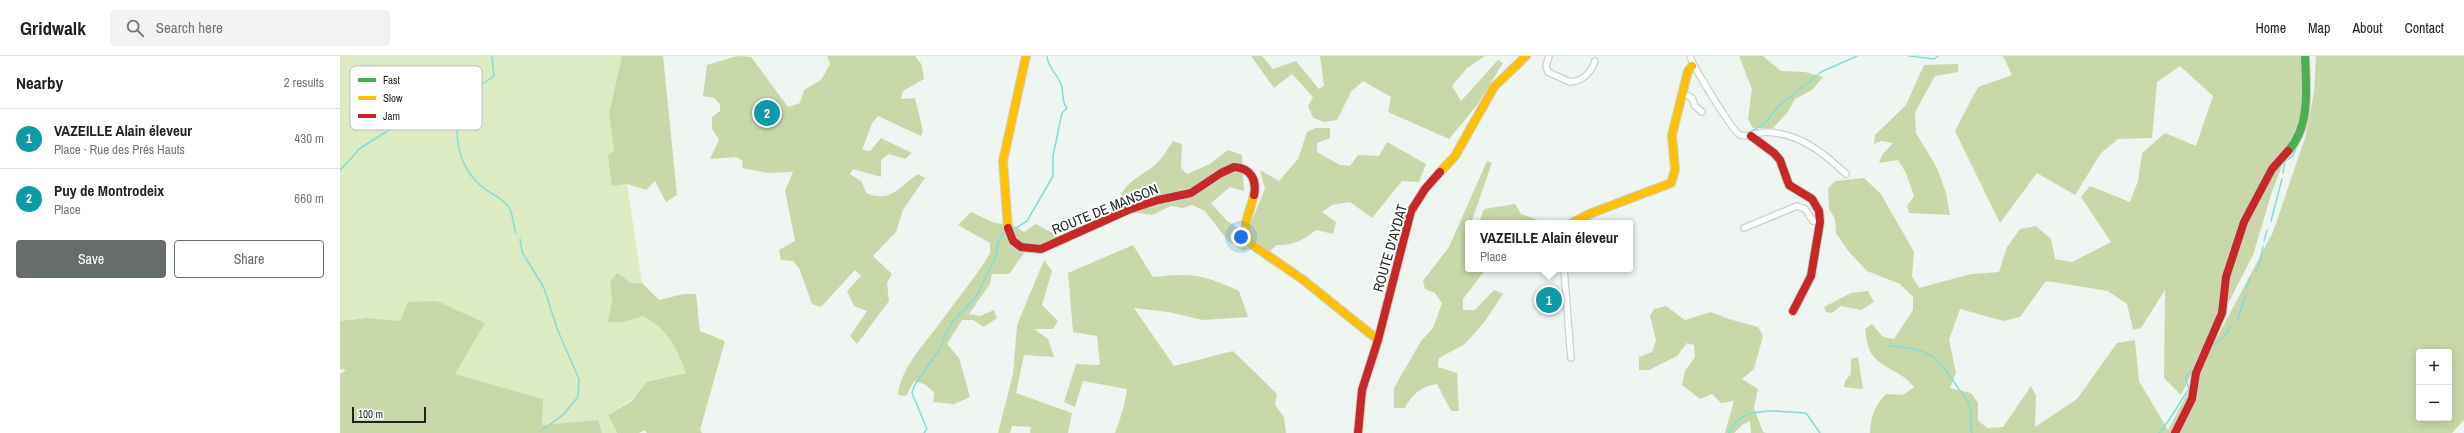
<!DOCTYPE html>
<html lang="en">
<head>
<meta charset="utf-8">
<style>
	body { margin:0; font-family:"Archivo Narrow",sans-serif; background:#f2f2f2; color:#222 }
	.controls { position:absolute; right:12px; bottom:12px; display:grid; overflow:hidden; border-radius:4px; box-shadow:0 2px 10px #0003 }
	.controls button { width:36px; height:36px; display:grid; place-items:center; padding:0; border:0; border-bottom:1px solid #e0e0e0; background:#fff; color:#222; font:20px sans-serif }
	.scale { position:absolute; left:12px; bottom:10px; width:74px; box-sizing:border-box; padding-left:4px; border:2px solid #1f2421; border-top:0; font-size:11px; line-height:14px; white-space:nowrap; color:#1f2421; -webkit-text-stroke:3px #fff; paint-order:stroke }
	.you { position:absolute; left:901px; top:181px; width:14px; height:14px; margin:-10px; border:3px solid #fff; border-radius:50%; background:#1a73e8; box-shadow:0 0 0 6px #1a73e833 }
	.badge { display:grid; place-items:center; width:26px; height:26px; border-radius:50%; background:#676d6a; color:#fff; font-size:13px; font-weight:700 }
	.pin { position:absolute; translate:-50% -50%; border:2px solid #fff; box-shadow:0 1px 4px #0006 }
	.popup { position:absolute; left:1125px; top:164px; width:168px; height:52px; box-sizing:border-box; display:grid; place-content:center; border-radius:4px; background:#fff; filter:drop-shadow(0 1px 3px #0005); font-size:13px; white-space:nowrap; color:#767676 }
	.popup b { font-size:15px; color:#222 }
	.popup::after { content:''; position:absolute; left:50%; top:100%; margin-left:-8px; border:8px solid transparent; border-top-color:#fff }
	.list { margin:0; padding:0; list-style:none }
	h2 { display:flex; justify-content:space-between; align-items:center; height:52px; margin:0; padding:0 16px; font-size:17px }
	h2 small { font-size:13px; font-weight:400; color:#767676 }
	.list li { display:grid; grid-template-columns:26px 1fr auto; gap:12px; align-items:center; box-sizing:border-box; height:60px; padding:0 16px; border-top:1px solid #e0e0e0 }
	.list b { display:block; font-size:15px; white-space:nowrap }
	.list p { margin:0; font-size:13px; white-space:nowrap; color:#767676 }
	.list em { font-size:13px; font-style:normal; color:#767676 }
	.actions { display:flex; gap:8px; padding:12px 16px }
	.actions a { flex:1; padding:9px 0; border:1px solid #676d6a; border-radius:4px; text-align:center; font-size:14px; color:#676d6a }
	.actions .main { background:#676d6a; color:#fff }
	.icon { flex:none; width:22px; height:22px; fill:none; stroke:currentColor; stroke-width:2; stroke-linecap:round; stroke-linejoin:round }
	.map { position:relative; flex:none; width:2124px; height:377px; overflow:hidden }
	header { display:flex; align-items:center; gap:24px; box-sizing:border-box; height:56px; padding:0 20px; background:#fff; border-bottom:1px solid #e0e0e0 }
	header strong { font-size:19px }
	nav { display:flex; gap:22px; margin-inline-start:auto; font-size:14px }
	.search { width:280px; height:36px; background:#f2f2f2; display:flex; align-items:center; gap:10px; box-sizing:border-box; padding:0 14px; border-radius:4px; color:#767676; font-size:15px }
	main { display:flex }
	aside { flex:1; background:#fff }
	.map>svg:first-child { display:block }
</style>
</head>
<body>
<header>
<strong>Gridwalk</strong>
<div class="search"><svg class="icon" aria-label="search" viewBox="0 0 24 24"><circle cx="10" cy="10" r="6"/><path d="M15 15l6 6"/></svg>Search here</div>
<nav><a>Home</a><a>Map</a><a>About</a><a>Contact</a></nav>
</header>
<main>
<aside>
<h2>Nearby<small>2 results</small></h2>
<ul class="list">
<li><span class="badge" style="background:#0f9aa8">1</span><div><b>VAZEILLE Alain éleveur</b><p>Place · Rue des Prés Hauts</p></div><em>430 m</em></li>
<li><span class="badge" style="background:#0f9aa8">2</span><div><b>Puy de Montrodeix</b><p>Place</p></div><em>660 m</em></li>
</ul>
<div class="actions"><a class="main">Save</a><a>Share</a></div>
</aside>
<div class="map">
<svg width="2124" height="377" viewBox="0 0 2124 377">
	<rect width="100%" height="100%" fill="#eef5f1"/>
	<!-- green -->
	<path fill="#dcebc3" d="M0 0H282L269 58 274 95 287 128 302 227H291L277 218 270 226 272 243 268 266H284L303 260C328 273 337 292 346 317 319 320 292 345 268 359L277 377H262L258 364 202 369V343L115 318 145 267 60 265 27 262 0 265Z"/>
	<!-- forest -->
	<g fill="#c8d8ab" fill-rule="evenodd">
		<polygon points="282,0 323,0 337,139 326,146 315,125 306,134 287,128 272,130 268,99 274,95 269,58"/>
		<path d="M397 0 411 1 448 51 460 47 464 34 481 24 490 8 487 0H575L582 9 584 23 563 35 561 43 575 42 583 75 581 80 538 60 532 67 522 94 530 95 541 82 572 97 565 103 549 98 541 104V121L513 113 510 118 522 126 526 137C553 147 558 131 578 118L585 122 563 154 556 176 533 200 552 218 547 227 549 245 517 288 510 280 527 255 514 250 507 235 521 220 515 214 481 251 472 248 459 212 453 205 441 204 439 194 455 185 445 135 453 116 428 117 402 112 403 105 396 101 370 103 379 84 372 73V61L380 55V48L374 42 363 40 367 9Z"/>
		<polygon points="911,0 922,0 933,13 956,5 979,33 984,30 980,0 1145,0 1127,12 1112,30 1121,45 1158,4 1163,7 1137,49 1109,83 1048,56 1051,41 1023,25 1011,36 997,64 984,66 973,62 968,50 973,41 952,18 934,32"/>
		<polygon points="1399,0 1423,0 1441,15 1465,16 1483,21 1472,34 1455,43 1447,57 1433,72 1413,72 1408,63 1412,33"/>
		<path d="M1663 0H1966L1961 58 1931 139 1913 199 1841 339 1824 322 1825 234 1801 272 1793 274 1787 248 1768 235 1706 225 1680 261 1664 265 1620 253 1609 284 1616 316 1610 332 1631 337 1638 347V364L1647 372 1663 371 1691 330 1696 340 1695 371 1737 343 1777 287 1795 284 1799 325 1828 374 1933 176 1965 82 1974 37 1976 0H2124V364L2112 377H1530C1530 362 1535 349 1546 338L1563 339 1574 331C1563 315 1538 312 1530 295 1527 289 1526 279 1525 273L1532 268 1543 281 1554 283 1573 254V241L1560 228 1527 215 1509 196 1496 177 1495 163 1489 153 1488 132 1495 125 1524 122 1541 138 1574 196 1572 220 1579 232 1631 218 1659 216 1667 191 1680 173 1696 170 1711 183 1715 203 1732 206 1771 186 1741 141 1750 130 1790 146 1798 125 1802 97 1825 77 1856 90 1873 40 1840 10 1817 26 1812 82 1778 83 1761 97 1735 139 1697 117 1660 167 1615 75 1638 31 1672 19ZM2079 296H2109V362H2079Z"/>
		<polygon points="1618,8 1618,16 1595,20 1575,56 1576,77 1597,112 1606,137 1610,159 1569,157 1567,150 1574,140 1566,117 1558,104 1539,107 1542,99 1553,87 1541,85 1534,88 1535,79 1566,49 1584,9"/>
		<path d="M976 72H990V82L977 87V96L1000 109 1010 110 1018 99 1039 100 1047 86 1086 108 1079 126 1062 125 1032 162 1010 146 992 149 982 156 996 166 993 178 976 174C964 184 952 190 937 189L930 195 915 185 909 171 925 133 920 114 939 125 958 103 967 76Z"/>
		<path d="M833 85 842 88 841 112 847 118 870 108 888 94 902 99 904 135 890 131 871 147 887 165 900 173 909 193 903 195 888 185 865 155 852 149 843 152 831 150 812 159 778 154C779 127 798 123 816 108 823 102 828 92 833 85Z"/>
		<path d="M1147 105 1152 107 1131 167H1128L1125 184 1128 183V213H1146L1123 243V254H1135L1154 234 1163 238 1145 265 1125 288 1099 302 1098 311 1117 317 1119 355H1111L1097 328C1081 331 1073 337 1065 352H1054V332L1081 285 1093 272 1102 247 1095 237 1085 233 1083 225 1109 191Z"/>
		<polygon points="1175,148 1181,158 1207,167 1139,167 1144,153"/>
		<path d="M631 156 655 167 673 169 684 176 696 168 718 180 700 189 689 190 669 218H652L650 228 629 258 640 260 654 254 657 262 644 271 633 264H622L607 288 619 302 630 341 614 348 593 346 594 336 584 328 574 325 566 340 558 339C561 310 586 287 602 264 618 242 636 221 650 197V187L618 169Z"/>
		<path d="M793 189 813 221C854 217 861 218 899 235L908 261 863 264 828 256 794 252 834 310 893 295 937 338 935 349 944 361 946 377H775L783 354 787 333 743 325 735 351 724 346 736 308 760 309 757 280 733 276 728 217Z"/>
		<polygon points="704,204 712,215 702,249 718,265 713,273 694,273 708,283 714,301 684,299 676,337 732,357 728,377 690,377 691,371 672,370 670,377 658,377 673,318 677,269"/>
		<path d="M277 217 291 227H302L319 244 343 238H356L360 275 385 285 360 374 362 377H307L304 374 299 377H277L268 359 292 345 307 326 346 317C337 292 328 273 303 260L284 266H268L272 243 270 226Z"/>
		<polygon points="1528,235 1534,246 1521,254 1501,250 1492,257 1486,256 1484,251 1511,237"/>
		<polygon points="97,245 145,267 115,318 203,343 202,369 258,364 262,377 0,377 0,318 6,314 0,313 0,265 27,262 60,265 68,246"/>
		<polygon points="1326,250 1345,264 1371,256 1389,263 1418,271 1423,280 1414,313 1402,323 1418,333 1414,352 1423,376 1426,377 1411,377 1410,365 1402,369 1394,377 1385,377 1394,345 1381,347 1372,338 1360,343 1342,329 1345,315 1355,301 1354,289 1347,287 1337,300 1309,314 1299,314 1299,301 1312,296 1316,284 1310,260 1314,253"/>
		<polygon points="1518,301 1523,333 1504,331 1505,325 1511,318 1511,303"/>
	</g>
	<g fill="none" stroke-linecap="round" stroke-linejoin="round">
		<!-- stream -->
		<g stroke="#84dcdd" stroke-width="1.5">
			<path d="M152 0 154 20 122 42C113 74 115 107 141 130 149 137 162 142 168 150 173 156 173 169 176 177"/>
			<polyline points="1569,0 1594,3 1598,0"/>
			<polyline points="1969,0 1969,18"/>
			<polyline points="1410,76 1424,68 1439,50 1481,16 1517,0"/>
			<polyline points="0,115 19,93 49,74 117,59"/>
			<polyline points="1943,117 1945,105 1953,100 1962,77"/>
			<polyline points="1931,165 1942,123"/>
			<path d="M673 174 687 165 713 120V100L722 57 727 52C721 46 724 36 721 28 717 18 707 10 707 0"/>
			<polyline points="180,183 182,196 204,232 218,275 239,323 238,341 224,358 201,375"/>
			<polyline points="1924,185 1927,174"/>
			<polyline points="1915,216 1919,209 1923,191"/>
			<polyline points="1906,232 1910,222"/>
			<polyline points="1897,265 1906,239"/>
			<path d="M1549 290C1590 293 1596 298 1618 332 1622 337 1630 346 1631 353 1632 362 1629 368 1632 377"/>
			<polyline points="1869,293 1884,281 1891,270"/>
			<polyline points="584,377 587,373 572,337 574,330 598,295 612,266 636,241 655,203 659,184 664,177"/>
			<path d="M1389 377C1392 372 1396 365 1401 362 1419 351 1446 356 1466 357L1480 377"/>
			<path d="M1819 377C1831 364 1838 348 1849 333L1845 321 1853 314"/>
		</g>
		<defs>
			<g id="street">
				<path d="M1209 0 1206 10 1208 16 1230 26C1242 25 1251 17 1255 5"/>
				<path d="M1350 0C1352 9 1393 76 1400 79 1410 82 1417 76 1427 76 1460 78 1483 96 1506 118"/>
				<polyline points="1342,37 1352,42 1355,50 1362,56"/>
				<polyline points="1404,172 1457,150 1465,153 1473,165 1480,166"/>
				<polyline points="1224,213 1231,302"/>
			</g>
			<path id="fast" d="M1948 95C1971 70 1966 31 1965 0"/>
			<g id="slow">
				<polyline points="1100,116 1115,100 1154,31 1186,0"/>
				<polyline points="914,139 906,166 906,176 911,188 962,223 1038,284"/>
				<polyline points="1232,167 1249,158 1331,127 1335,114 1332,79 1348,15 1352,10"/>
				<polyline points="668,172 663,105 686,0"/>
			</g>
			<g id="jam">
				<polyline points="1411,80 1434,97 1440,104 1449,129 1472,143 1479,155 1480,166 1471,220 1453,255"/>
				<path d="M668 172 673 185 681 191 701 193 788 154 818 144 851 137 881 117 894 111C911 112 917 124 914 139"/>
				<polyline points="1018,377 1022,334 1038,284 1071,155 1085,133 1100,116"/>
				<polyline points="1835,377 1852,343 1856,317 1882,257 1886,221 1904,166 1932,113 1948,95"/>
			</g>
		</defs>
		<!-- street casing -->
		<use href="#street" stroke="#ccd1ce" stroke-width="8"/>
		<!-- fast casing -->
		<use href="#fast" stroke="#ccd1ce" stroke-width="10"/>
		<!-- slow casing -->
		<use href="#slow" stroke="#ccd1ce" stroke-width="10"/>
		<!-- jam casing -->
		<use href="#jam" stroke="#ccd1ce" stroke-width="10"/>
		<!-- street -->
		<use href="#street" stroke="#fcfefd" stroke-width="5.5"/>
		<!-- fast -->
		<use href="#fast" stroke="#4caf50" stroke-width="8"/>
		<!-- slow -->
		<use href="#slow" stroke="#ffc107" stroke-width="8"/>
		<!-- jam -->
		<use href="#jam" stroke="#c62828" stroke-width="8"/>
	</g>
	<g text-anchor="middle" stroke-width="4" stroke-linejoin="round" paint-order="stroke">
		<!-- street labels -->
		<g font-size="14" fill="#1f2421" stroke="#fff">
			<text transform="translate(765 153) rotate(-22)" y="5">ROUTE DE MANSON</text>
			<text transform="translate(1050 192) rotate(-74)" y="5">ROUTE D'AYDAT</text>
		</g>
	</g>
	<!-- legend -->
	<rect x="10" y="10" width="132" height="64" rx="6" fill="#fff" stroke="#bcbdbc" stroke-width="1"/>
	<rect x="18" y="22" width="18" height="4" fill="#4caf50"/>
	<rect x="18" y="40" width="18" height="4" fill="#ffc107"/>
	<rect x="18" y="58" width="18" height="4" fill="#c62828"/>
	<g font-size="11" fill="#1f2421">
		<text x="43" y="28">Fast</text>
		<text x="43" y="46">Slow</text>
		<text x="43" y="64">Jam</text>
	</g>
</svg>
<div class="controls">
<button>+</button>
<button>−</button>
</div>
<div class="scale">100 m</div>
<div class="you"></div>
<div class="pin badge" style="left:1209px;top:244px;background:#0f9aa8">1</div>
<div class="popup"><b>VAZEILLE Alain éleveur</b>Place</div>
<div class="pin badge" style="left:427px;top:57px;background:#0f9aa8">2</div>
</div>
</main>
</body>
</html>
